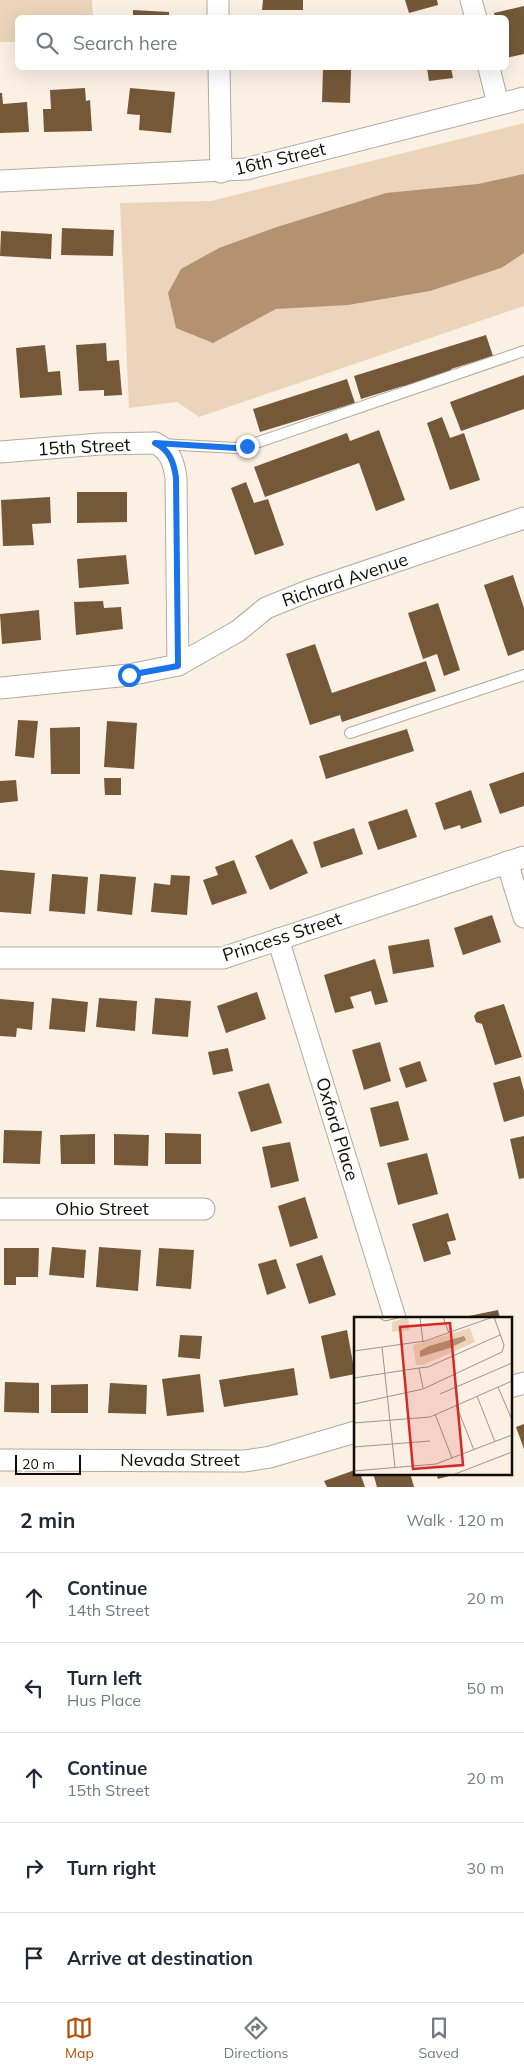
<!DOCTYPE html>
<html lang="en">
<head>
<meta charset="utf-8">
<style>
	body { margin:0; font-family:Mulish,sans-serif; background:#f2f2f3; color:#1f2937 }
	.scale { position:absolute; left:15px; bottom:12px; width:66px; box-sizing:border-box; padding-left:5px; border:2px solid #100d09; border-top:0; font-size:14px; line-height:18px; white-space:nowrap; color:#100d09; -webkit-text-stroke:4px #fff; paint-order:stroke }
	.stop { position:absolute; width:15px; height:15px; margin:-11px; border:4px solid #1a73e8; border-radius:50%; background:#fff }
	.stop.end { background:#1a73e8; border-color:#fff; box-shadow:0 1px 5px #0008 }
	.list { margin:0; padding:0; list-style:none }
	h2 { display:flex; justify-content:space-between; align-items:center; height:65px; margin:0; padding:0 20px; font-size:21px }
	h2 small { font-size:16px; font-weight:400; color:#747a83 }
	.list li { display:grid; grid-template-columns:32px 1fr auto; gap:15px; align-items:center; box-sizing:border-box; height:90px; padding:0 20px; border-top:1px solid #e0e1e3 }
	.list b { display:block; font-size:19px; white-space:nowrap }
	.list p { margin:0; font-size:16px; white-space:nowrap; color:#747a83 }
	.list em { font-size:16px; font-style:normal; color:#747a83 }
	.icon { flex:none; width:28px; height:28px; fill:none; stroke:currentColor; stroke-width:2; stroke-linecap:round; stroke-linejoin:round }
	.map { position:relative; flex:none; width:524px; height:1487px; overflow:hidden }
	.search { position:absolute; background:#fff; box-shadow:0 5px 20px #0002; left:15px; right:15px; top:15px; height:55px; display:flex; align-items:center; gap:12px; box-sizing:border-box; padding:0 18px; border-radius:8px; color:#747a83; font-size:19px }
	.sheet { height:515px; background:#fff }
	nav { display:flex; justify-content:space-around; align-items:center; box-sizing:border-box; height:70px; border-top:1px solid #e0e1e3; background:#fff; font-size:14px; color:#747a83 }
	nav a { display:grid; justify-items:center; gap:2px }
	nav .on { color:#b45309 }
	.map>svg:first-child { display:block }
</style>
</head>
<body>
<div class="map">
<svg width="524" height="1487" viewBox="0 0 524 1487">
	<rect width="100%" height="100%" fill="#fbf0e4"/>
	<!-- green -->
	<g fill="#ecd4ba">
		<polygon points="0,0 92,0 93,17 18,18 17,42 0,42"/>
		<polygon points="524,123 524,306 199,417 177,402 129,408 120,203 211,201"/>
	</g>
	<!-- water -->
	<polygon fill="#b29270" points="524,174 524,253 501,268 430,291 348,305 276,309 213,343 176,328 168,293 181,269 219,248 277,227 386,193 478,184"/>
	<!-- building -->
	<g fill="#755838">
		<polygon points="263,0 303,0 303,10 262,10"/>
		<polygon points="405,0 437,0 438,5 409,13"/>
		<polygon points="524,6 524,54 506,58 506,18 495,18 494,13"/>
		<polygon points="133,10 169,12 169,18 133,18"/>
		<polygon points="427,68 451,68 453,78 429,81"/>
		<polygon points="323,69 351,70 350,103 322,102"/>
		<polygon points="85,88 86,101 90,100 92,131 44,132 43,109 51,109 50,90"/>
		<polygon points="130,88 175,92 171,133 139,130 140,115 127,114"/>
		<polygon points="0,93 2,93 3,104 27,102 29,132 0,133"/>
		<polygon points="62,228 114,230 113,256 61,255"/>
		<polygon points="1,231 52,234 51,259 0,256"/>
		<polygon points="486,335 493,356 451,369 452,373 404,388 403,386 361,399 354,376"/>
		<polygon points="106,343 107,361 119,360 122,395 104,396 104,390 79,391 76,345"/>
		<polygon points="45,345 48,372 60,371 62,395 20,398 16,348"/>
		<polygon points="524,375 524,409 461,431 450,402"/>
		<polygon points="347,379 355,403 260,432 253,409"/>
		<polygon points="442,417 450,438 464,433 480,480 450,490 427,423"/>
		<polygon points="379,430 405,500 376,511 359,463 265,497 254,467 347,433 350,441"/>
		<polygon points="246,482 254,503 268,499 284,545 255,555 231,488"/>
		<polygon points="77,492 127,492 127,522 77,523"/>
		<polygon points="50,497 51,523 32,524 34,545 3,546 1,500"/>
		<polygon points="126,555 129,584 79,588 77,559"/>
		<polygon points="513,575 524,608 524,650 508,656 484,585"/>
		<polygon points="103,601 104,608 121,607 123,629 76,635 74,602"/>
		<polygon points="438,603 460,670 444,676 437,654 423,659 408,613"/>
		<polygon points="39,610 41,640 2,644 0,614"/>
		<polygon points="315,644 332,693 426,661 436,691 342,722 340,715 310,725 286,654"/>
		<polygon points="18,720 38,721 34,758 15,756"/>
		<polygon points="107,721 137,723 134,769 104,767"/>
		<polygon points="80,727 80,774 51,774 50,728"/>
		<polygon points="407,729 414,751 326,779 319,756"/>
		<polygon points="524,772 524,806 500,814 489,784"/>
		<polygon points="104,778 121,778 121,795 105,795"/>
		<polygon points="16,780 18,801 0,803 0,781"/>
		<polygon points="471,790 482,822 461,829 460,825 444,830 435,803"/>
		<polygon points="407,809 417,837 378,850 368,822"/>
		<polygon points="354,828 363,854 321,868 313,842"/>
		<polygon points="292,839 308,873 270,890 255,856"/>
		<polygon points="234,860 247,893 212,905 203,880 218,875 215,867"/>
		<polygon points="0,870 35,873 31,914 0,912"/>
		<polygon points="52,874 88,877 85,914 49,911"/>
		<polygon points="100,874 136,877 132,915 97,911"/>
		<polygon points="171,875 190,876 187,915 151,912 154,883 170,885"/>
		<polygon points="492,915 501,942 463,955 454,928"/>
		<polygon points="429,939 434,967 393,974 388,946"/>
		<polygon points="375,959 388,1002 375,1005 371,991 350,997 354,1008 335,1013 324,975"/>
		<polygon points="257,992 266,1019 226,1033 217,1006"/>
		<polygon points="52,998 88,1002 85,1032 49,1029"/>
		<polygon points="99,998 137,1001 135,1031 96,1027"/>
		<polygon points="155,998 191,1001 188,1037 152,1034"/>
		<polygon points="0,999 34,1002 32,1030 17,1028 16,1037 0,1036"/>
		<polygon points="504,1004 522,1057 495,1065 482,1024 476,1022 474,1016 477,1012"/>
		<polygon points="380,1042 391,1081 364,1090 352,1050"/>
		<polygon points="228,1048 233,1071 213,1075 208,1052"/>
		<polygon points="420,1061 427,1081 406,1088 399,1068"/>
		<polygon points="520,1076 524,1091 524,1116 504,1122 493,1083"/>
		<polygon points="269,1083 282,1123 251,1132 238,1092"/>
		<polygon points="398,1101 409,1140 380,1147 370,1108"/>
		<polygon points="4,1130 42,1131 40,1164 3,1163"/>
		<polygon points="165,1133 201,1134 201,1164 165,1164"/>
		<polygon points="95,1134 95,1164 61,1164 60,1135"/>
		<polygon points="114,1134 149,1135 148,1166 114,1165"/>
		<polygon points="524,1136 524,1178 519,1179 510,1139"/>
		<polygon points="290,1142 299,1181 271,1188 262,1147"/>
		<polygon points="427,1153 438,1194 398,1205 387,1163"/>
		<polygon points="305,1197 318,1238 290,1247 278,1206"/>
		<polygon points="448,1213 456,1240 447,1242 451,1254 424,1262 412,1224"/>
		<polygon points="52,1247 86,1250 84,1278 49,1275"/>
		<polygon points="99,1247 141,1250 138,1291 96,1287"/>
		<polygon points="4,1248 39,1248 38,1277 16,1277 16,1285 4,1285"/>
		<polygon points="159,1248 194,1250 191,1289 156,1286"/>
		<polygon points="322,1255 336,1295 309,1304 296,1264"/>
		<polygon points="276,1259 286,1288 267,1295 258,1264"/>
		<polygon points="498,1310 500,1318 469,1318 469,1316"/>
		<polygon points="347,1330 355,1374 330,1379 321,1336"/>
		<polygon points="180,1335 202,1336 200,1359 178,1357"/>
		<polygon points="294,1368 298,1395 224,1407 219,1380"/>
		<polygon points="200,1374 204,1412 167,1416 162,1379"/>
		<polygon points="5,1382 39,1383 39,1413 4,1412"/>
		<polygon points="110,1383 147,1385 146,1414 108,1413"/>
		<polygon points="88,1384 88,1413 51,1413 51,1385"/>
		<polygon points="524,1424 524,1449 516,1427"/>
		<polygon points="355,1470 355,1473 360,1473 365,1487 327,1487 324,1481"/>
		<polygon points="373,1473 410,1473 414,1487 377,1487"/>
		<polygon points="436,1473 456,1473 457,1474 438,1479"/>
	</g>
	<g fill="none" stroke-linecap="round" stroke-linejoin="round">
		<defs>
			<g id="service">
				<polyline points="161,444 236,448 247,446 524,351"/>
				<polyline points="350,733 524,675"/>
			</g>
			<g id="minor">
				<polyline points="218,0 218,18"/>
				<polyline points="471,0 476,18"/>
				<polyline points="219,68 221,172"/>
				<polyline points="489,68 498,104"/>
				<polyline points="0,181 246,169 524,98"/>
				<path d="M0 452 100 444 155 443C170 450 174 463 176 478L178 665"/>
				<polyline points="0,688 129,675 178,665 238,631 266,608 308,591 524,518"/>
				<polyline points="507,862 524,917"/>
				<polyline points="278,939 395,1318"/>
				<polyline points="0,958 223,958 524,857"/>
				<polyline points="0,1209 204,1209"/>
				<polyline points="510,1387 524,1383"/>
				<polyline points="0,1460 245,1461 270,1457 355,1432"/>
			</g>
		</defs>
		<!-- service casing -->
		<use href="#service" stroke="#b3a99e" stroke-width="12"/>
		<!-- minor casing -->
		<use href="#minor" stroke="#b3a99e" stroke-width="23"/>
		<!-- service -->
		<use href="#service" stroke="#fff" stroke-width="10"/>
		<!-- minor -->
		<use href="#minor" stroke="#fff" stroke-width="21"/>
	</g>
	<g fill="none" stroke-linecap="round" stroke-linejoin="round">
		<!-- route -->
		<path stroke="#1a73e8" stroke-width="6" d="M129 675 178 666 176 478C174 463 170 450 155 443L236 448 247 446"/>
	</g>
	<g text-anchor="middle" stroke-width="5" stroke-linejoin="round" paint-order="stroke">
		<!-- street labels -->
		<g font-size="18" fill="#100d09" stroke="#fff">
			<text transform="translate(280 159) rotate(-13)" y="6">16th Street</text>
			<text transform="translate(84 447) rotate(-3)" y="6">15th Street</text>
			<text transform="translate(345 580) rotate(-19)" y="6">Richard Avenue</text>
			<text transform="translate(282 937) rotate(-18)" y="6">Princess Street</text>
			<text transform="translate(337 1129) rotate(73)" y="6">Oxford Place</text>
			<text x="102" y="1215">Ohio Street</text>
			<text x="180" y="1466">Nevada Street</text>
		</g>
	</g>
	<!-- overview -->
	<g transform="translate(354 1317)">
		<rect width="158" height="158" fill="#fbf0e4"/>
		<path d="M54 0 56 13 38 15V5ZM116 11 121 25 69 48H62L59 28Z" fill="#ecd4ba"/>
		<path d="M110 19 112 23 96 31 66 40V34L75 29Z" fill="#b29270"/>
		<path fill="none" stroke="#9d958c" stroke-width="1" d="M24 0 31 4 48 0M66 0 69 25M89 0 95 16M28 30 41 151M0 34 71 24 139 0M65 51 74 50 146 18M0 61 65 51 69 71M144 70 158 103M86 77 158 46M123 79 141 125M0 87 69 72 148 35 150 28 140 0M102 88 120 133M81 97 98 141M0 106 76 100 158 64M0 130 76 124M0 154 82 147 158 118M101 157 158 135"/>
		<path fill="#d62828" fill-opacity="0.15" stroke="#d62828" stroke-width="2.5" d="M96 6 109 148 59 152 46 10Z"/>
		<rect width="158" height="158" fill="none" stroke="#100d09" stroke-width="2.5"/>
	</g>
</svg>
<div class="scale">20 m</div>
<div class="stop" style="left:129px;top:675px"></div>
<div class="stop end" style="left:247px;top:446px"></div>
<div class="search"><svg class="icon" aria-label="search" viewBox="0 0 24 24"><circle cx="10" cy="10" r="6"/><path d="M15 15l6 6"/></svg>Search here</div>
</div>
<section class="sheet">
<h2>2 min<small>Walk · 120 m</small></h2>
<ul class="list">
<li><svg class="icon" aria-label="ahead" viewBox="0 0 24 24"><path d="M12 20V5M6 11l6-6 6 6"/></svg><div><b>Continue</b><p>14th Street</p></div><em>20 m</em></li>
<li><svg class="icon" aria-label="left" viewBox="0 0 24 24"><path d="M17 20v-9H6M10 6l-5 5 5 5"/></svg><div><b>Turn left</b><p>Hus Place</p></div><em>50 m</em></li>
<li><svg class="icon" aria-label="ahead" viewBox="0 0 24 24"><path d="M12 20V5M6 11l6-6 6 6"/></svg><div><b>Continue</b><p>15th Street</p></div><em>20 m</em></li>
<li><svg class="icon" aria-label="right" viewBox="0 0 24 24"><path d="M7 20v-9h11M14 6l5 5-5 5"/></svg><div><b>Turn right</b></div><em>30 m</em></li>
<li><svg class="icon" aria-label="arrive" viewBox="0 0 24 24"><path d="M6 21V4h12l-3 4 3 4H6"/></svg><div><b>Arrive at destination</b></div></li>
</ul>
</section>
<nav>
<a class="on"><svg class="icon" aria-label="map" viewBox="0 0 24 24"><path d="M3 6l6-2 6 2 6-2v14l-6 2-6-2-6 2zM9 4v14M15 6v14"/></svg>Map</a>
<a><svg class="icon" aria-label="directions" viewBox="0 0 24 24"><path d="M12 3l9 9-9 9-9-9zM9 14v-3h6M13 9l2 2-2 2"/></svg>Directions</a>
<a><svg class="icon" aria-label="saved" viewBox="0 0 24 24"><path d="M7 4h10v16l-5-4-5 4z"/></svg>Saved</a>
</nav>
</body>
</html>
